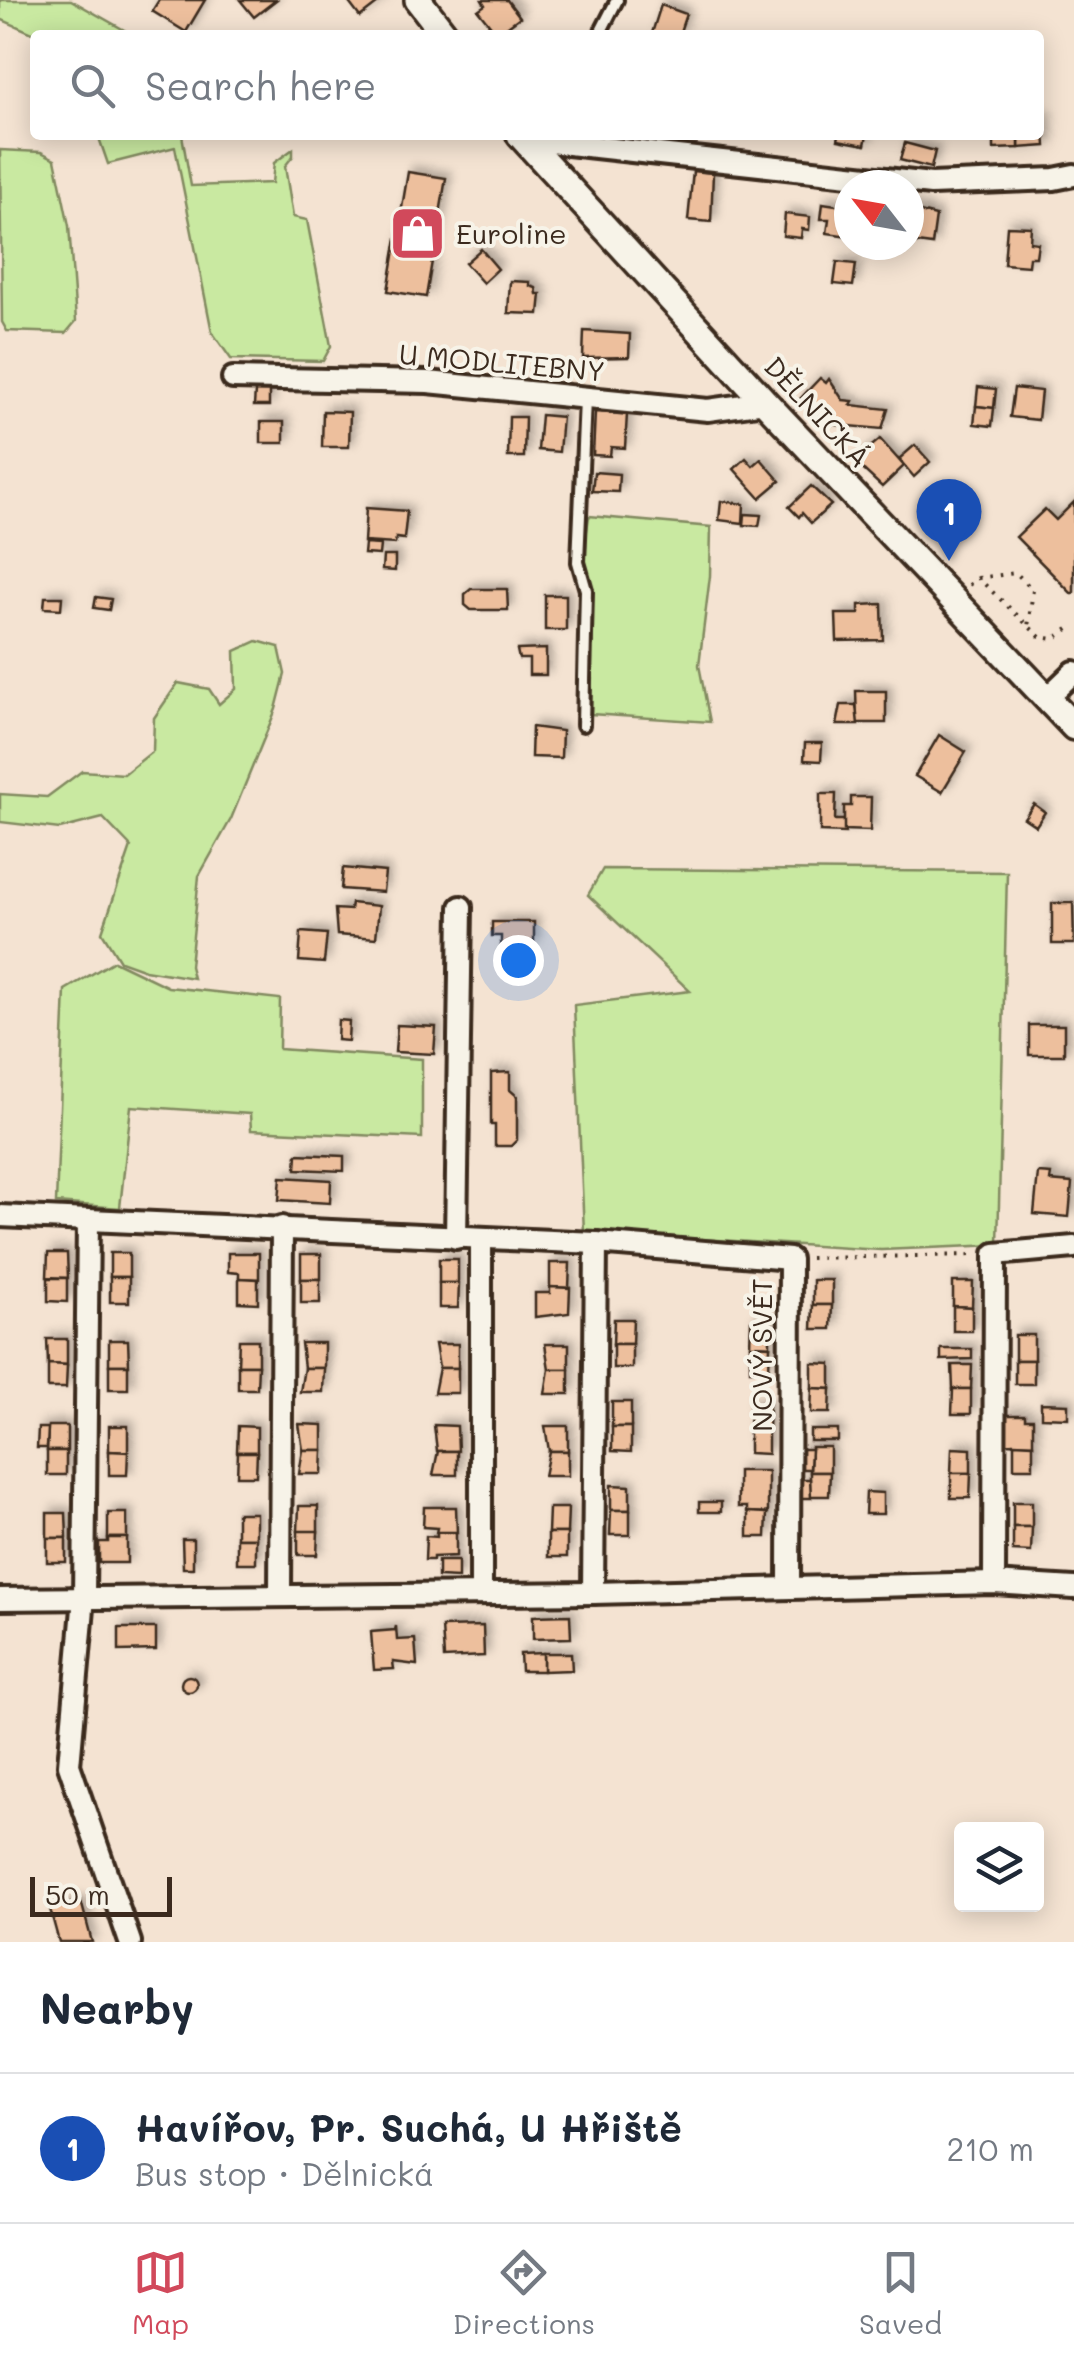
<!DOCTYPE html>
<html lang="en">
<head>
<meta charset="utf-8">
<style>
	body { margin:0; font-family:Mali,sans-serif; background:#f2f2f3; color:#1f2937 }
	.controls { position:absolute; right:30px; bottom:30px; display:grid; overflow:hidden; border-radius:10px; box-shadow:0 5px 25px #0003 }
	.controls button { width:90px; height:90px; display:grid; place-items:center; padding:0; border:0; border-bottom:2px solid #e0e1e3; background:#fff; color:#1f2937; font:50px sans-serif }
	.compass { position:absolute; left:834px; top:170px; width:90px; height:90px; border-radius:50%; background:#fff; box-shadow:0 5px 25px #0003; rotate:301deg }
	.scale { position:absolute; left:30px; bottom:25px; width:142px; box-sizing:border-box; padding-left:10px; border:5px solid #3b2a1e; border-top:0; font-size:28px; line-height:35px; white-space:nowrap; color:#3b2a1e; -webkit-text-stroke:8px #f7f3e8; paint-order:stroke }
	.you { position:absolute; left:518px; top:960px; width:35px; height:35px; margin:-25px; border:8px solid #fff; border-radius:50%; background:#1a73e8; box-shadow:0 0 0 15px #1a73e833 }
	.badge { display:grid; place-items:center; width:65px; height:65px; border-radius:50%; background:#d1495b; color:#fff; font-size:32px; font-weight:700 }
	.pin { position:absolute; translate:-50% -82px; filter:drop-shadow(0 2px 5px #0008) }
	.pin::after { content:''; position:absolute; top:52px; width:35px; height:30px; background:inherit; clip-path:polygon(0 0,100% 0,50% 100%) }
	.list { margin:0; padding:0; list-style:none }
	h2 { display:flex; justify-content:space-between; align-items:center; height:130px; margin:0; padding:0 40px; font-size:42px }
	h2 small { font-size:32px; font-weight:400; color:#747a83 }
	.list li { display:grid; grid-template-columns:65px 1fr auto; gap:30px; align-items:center; box-sizing:border-box; height:150px; padding:0 40px; border-top:2px solid #e0e1e3 }
	.list b { display:block; font-size:38px; white-space:nowrap }
	.list p { margin:0; font-size:32px; white-space:nowrap; color:#747a83 }
	.list em { font-size:32px; font-style:normal; color:#747a83 }
	.icon { flex:none; width:55px; height:55px; fill:none; stroke:currentColor; stroke-width:2; stroke-linecap:round; stroke-linejoin:round }
	.map { position:relative; flex:none; width:1074px; height:1942px; overflow:hidden }
	.search { position:absolute; background:#fff; box-shadow:0 5px 25px #0003; left:30px; right:30px; top:30px; height:110px; display:flex; align-items:center; gap:25px; box-sizing:border-box; padding:0 35px; border-radius:10px; color:#747a83; font-size:38px }
	.sheet { height:280px; background:#fff }
	nav { display:flex; justify-content:space-around; align-items:center; box-sizing:border-box; height:140px; border-top:2px solid #e0e1e3; background:#fff; font-size:28px; color:#747a83 }
	nav a { display:grid; justify-items:center; gap:5px }
	nav .on { color:#d1495b }
	.map>svg:first-child { display:block }
</style>
</head>
<body>
<div class="map">
<svg width="1074" height="1942" viewBox="0 0 1074 1942">
	<defs>
		<filter id="shadow"><feDropShadow dx="5" dy="-5" stdDeviation="5" flood-color="#0004"/></filter>
	</defs>
	<rect width="100%" height="100%" fill="#f4e3d2"/>
	<filter id="ink" filterUnits="userSpaceOnUse"><feTurbulence type="fractalNoise" baseFrequency=".01" numOctaves="2"/><feDisplacementMap in="SourceGraphic" scale="20" xChannelSelector="R" yChannelSelector="G"/><feConvolveMatrix kernelMatrix="1 2 1 2 8 2 1 2 1" color-interpolation-filters="sRGB"/></filter>
	<g filter="url(#ink)">
		<!-- green -->
		<g fill="#c9e9a1" stroke="#828a60" stroke-width="2.5">
			<polygon points="0,0 71,0 133,35 37,35 0,19"/>
			<polygon points="98,135 182,135 191,186 272,183 274,163 293,149 293,156 285,166 293,217 307,220 331,346 323,361 231,359 212,332 175,147 108,164"/>
			<polygon points="0,150 41,152 55,159 69,226 76,321 66,333 7,331 2,322"/>
			<polygon points="589,516 711,527 710,576 699,665 710,722 591,714 593,591 583,558"/>
			<polygon points="257,641 279,647 285,674 276,709 231,819 199,876 190,966 193,978 145,970 120,961 102,932 131,847 103,818 60,829 0,822 0,794 47,797 82,771 124,774 153,751 154,718 178,683 209,689 219,704 236,689 235,651"/>
			<polygon points="603,869 1007,872 998,1245 881,1250 584,1232 574,1005 690,991 588,895"/>
			<polygon points="114,961 168,987 280,999 279,1049 422,1059 422,1138 251,1130 250,1114 131,1106 120,1208 56,1203 65,990"/>
		</g>
		<!-- building -->
		<g fill="#edbf9d" stroke="#3b2a1e" stroke-width="2.5" filter="url(#shadow)">
			<polygon points="159,0 205,0 186,32 152,11"/>
			<polygon points="240,0 276,0 254,17"/>
			<polygon points="347,0 382,0 360,17"/>
			<polygon points="482,0 507,0 520,17 497,34 478,10 485,5"/>
			<polygon points="661,5 686,14 679,35 652,33"/>
			<polygon points="1044,116 1046,146 1019,148 1019,135 1039,135 1039,117"/>
			<polygon points="839,135 867,135 865,145 838,140"/>
			<polygon points="994,135 1019,135 1019,148 994,149"/>
			<polygon points="905,143 935,151 931,168 900,160"/>
			<polygon points="693,171 713,173 711,222 688,220"/>
			<polygon points="408,172 446,178 426,297 388,291"/>
			<polygon points="823,203 849,207 849,236 827,233 829,219 821,219"/>
			<polygon points="912,210 936,216 932,245 909,242"/>
			<polygon points="785,214 810,217 809,230 802,229 801,238 783,236"/>
			<polygon points="1007,226 1031,227 1030,242 1038,243 1036,257 1029,257 1028,266 1004,264"/>
			<polygon points="481,249 498,269 483,283 465,263"/>
			<polygon points="837,262 856,264 853,286 834,284"/>
			<polygon points="510,281 530,282 530,286 536,288 537,294 541,294 539,314 508,313"/>
			<polygon points="584,331 630,334 629,357 583,358"/>
			<polygon points="820,378 826,383 829,379 843,400 853,401 851,405 888,409 882,429 827,424 800,399"/>
			<polygon points="978,387 996,389 994,408 976,406"/>
			<polygon points="1014,388 1041,391 1038,420 1010,417"/>
			<polygon points="255,391 269,391 269,406 254,406"/>
			<polygon points="976,406 994,408 992,426 974,424"/>
			<polygon points="323,411 350,412 349,447 322,447"/>
			<polygon points="595,412 627,414 625,448 611,447 610,456 593,455"/>
			<polygon points="541,415 562,417 559,452 538,450"/>
			<polygon points="509,417 525,417 524,457 508,457"/>
			<rect x="261" y="422" width="23" height="21"/>
			<polygon points="880,439 904,466 882,487 854,461"/>
			<polygon points="915,445 930,462 914,477 899,459"/>
			<polygon points="746,458 753,466 761,459 780,481 760,498 734,469"/>
			<polygon points="594,472 619,474 618,492 592,491"/>
			<polygon points="811,486 831,505 811,523 802,513 799,517 789,507"/>
			<polygon points="721,501 744,504 743,523 719,520"/>
			<polygon points="1074,502 1074,592 1072,594 1016,537 1045,509 1056,520"/>
			<polygon points="366,508 407,511 404,539 396,538 395,544 364,542"/>
			<polygon points="745,514 761,515 759,526 744,525"/>
			<polygon points="365,544 380,545 379,555 364,554"/>
			<polygon points="383,556 395,556 395,571 382,570"/>
			<polygon points="471,589 507,589 508,610 471,610 465,605 465,594"/>
			<rect x="545" y="595" width="21" height="35"/>
			<polygon points="45,597 62,597 61,609 44,608"/>
			<polygon points="96,597 111,599 109,610 94,608"/>
			<polygon points="882,604 883,640 837,641 836,614 859,614 859,605"/>
			<polygon points="546,649 546,675 529,675 529,659 519,659 517,650"/>
			<polygon points="856,691 886,691 886,723 857,723"/>
			<polygon points="841,705 856,705 858,725 837,725"/>
			<polygon points="532,727 562,731 561,758 531,757"/>
			<polygon points="939,735 966,752 942,792 915,776"/>
			<polygon points="805,743 822,743 821,761 804,760"/>
			<polygon points="820,794 836,794 835,820 844,820 845,833 820,832"/>
			<polygon points="851,797 871,797 870,831 844,830 844,806 851,806"/>
			<polygon points="1034,804 1045,812 1036,826 1024,818"/>
			<polygon points="343,868 385,872 383,892 341,889"/>
			<polygon points="351,903 379,906 376,938 337,935 335,909 350,910"/>
			<polygon points="1052,903 1073,903 1074,944 1052,944"/>
			<polygon points="492,922 534,922 534,946 527,946 520,952 521,960 501,960 501,936 492,936"/>
			<polygon points="301,932 327,934 324,963 299,961"/>
			<polygon points="338,1020 349,1021 348,1041 337,1040"/>
			<polygon points="397,1025 436,1027 434,1054 395,1052"/>
			<rect x="1029" y="1025" width="35" height="30"/>
			<polygon points="510,1072 510,1090 517,1096 517,1140 511,1146 495,1146 495,1125 491,1125 491,1073"/>
			<polygon points="297,1154 344,1156 344,1171 296,1169"/>
			<polygon points="1038,1173 1051,1174 1050,1181 1072,1183 1069,1217 1034,1214"/>
			<polygon points="281,1177 331,1180 330,1203 279,1200"/>
			<polygon points="48,1253 67,1253 68,1278 47,1277"/>
			<rect x="110" y="1253" width="19" height="24"/>
			<polygon points="228,1253 259,1253 259,1279 239,1278 239,1273 228,1272"/>
			<rect x="301" y="1254" width="20" height="25"/>
			<rect x="439" y="1259" width="19" height="24"/>
			<polygon points="550,1263 570,1263 569,1288 550,1287"/>
			<rect x="110" y="1277" width="19" height="25"/>
			<polygon points="48,1278 67,1278 67,1302 48,1301"/>
			<polygon points="239,1278 258,1279 258,1303 239,1302"/>
			<rect x="301" y="1279" width="19" height="24"/>
			<rect x="813" y="1280" width="19" height="25"/>
			<polygon points="953,1282 973,1282 972,1307 953,1306"/>
			<polygon points="439,1283 459,1283 458,1308 439,1308"/>
			<polygon points="550,1287 570,1288 569,1313 535,1317 535,1293 550,1293"/>
			<polygon points="813,1305 832,1305 831,1329 812,1329"/>
			<polygon points="953,1306 972,1307 972,1331 953,1331"/>
			<polygon points="614,1319 633,1319 632,1344 613,1344"/>
			<polygon points="751,1321 770,1321 770,1346 750,1345"/>
			<rect x="1015" y="1335" width="19" height="25"/>
			<polygon points="47,1339 67,1339 67,1365 48,1364"/>
			<polygon points="109,1340 128,1340 129,1365 109,1365"/>
			<polygon points="239,1340 258,1340 258,1365 238,1365"/>
			<polygon points="301,1343 324,1343 324,1368 304,1368"/>
			<polygon points="435,1344 458,1344 458,1368 439,1368"/>
			<polygon points="545,1344 569,1344 569,1369 549,1369"/>
			<rect x="613" y="1344" width="19" height="24"/>
			<polygon points="750,1345 770,1346 769,1370 750,1370"/>
			<polygon points="941,1349 972,1349 972,1359 941,1360"/>
			<rect x="1015" y="1360" width="19" height="24"/>
			<polygon points="812,1363 831,1364 831,1389 812,1388"/>
			<polygon points="48,1364 67,1365 66,1388 48,1388"/>
			<rect x="109" y="1365" width="19" height="24"/>
			<polygon points="238,1365 258,1365 257,1389 238,1389"/>
			<polygon points="952,1365 972,1365 971,1389 953,1389"/>
			<polygon points="304,1368 324,1368 323,1392 300,1392"/>
			<polygon points="439,1368 458,1368 458,1393 434,1393"/>
			<polygon points="549,1369 569,1369 569,1394 545,1394"/>
			<polygon points="812,1388 831,1389 830,1413 811,1413"/>
			<polygon points="953,1389 971,1389 971,1414 952,1414"/>
			<rect x="612" y="1402" width="19" height="25"/>
			<polygon points="1041,1403 1068,1404 1068,1418 1041,1417"/>
			<polygon points="750,1404 769,1405 768,1429 749,1429"/>
			<polygon points="1004,1415 1025,1415 1025,1419 1033,1419 1033,1444 1004,1443"/>
			<polygon points="299,1424 323,1425 323,1450 303,1450"/>
			<polygon points="434,1425 457,1426 458,1451 437,1451"/>
			<polygon points="48,1426 67,1426 67,1451 47,1451"/>
			<polygon points="109,1426 128,1426 128,1452 109,1451"/>
			<polygon points="238,1426 257,1427 257,1452 237,1452"/>
			<polygon points="545,1426 568,1426 568,1451 549,1451"/>
			<polygon points="612,1427 631,1427 631,1452 612,1451"/>
			<polygon points="38,1428 48,1428 47,1448 37,1448"/>
			<polygon points="749,1429 768,1429 768,1454 749,1453"/>
			<rect x="810" y="1430" width="28" height="11"/>
			<polygon points="1014,1443 1033,1444 1033,1468 1014,1468"/>
			<polygon points="811,1447 830,1447 830,1472 810,1472"/>
			<polygon points="952,1448 971,1449 971,1473 951,1473"/>
			<polygon points="801,1449 811,1449 810,1469 801,1469"/>
			<polygon points="303,1450 323,1450 322,1474 299,1474"/>
			<rect x="47" y="1451" width="19" height="24"/>
			<polygon points="109,1451 128,1452 127,1475 109,1475"/>
			<polygon points="438,1451 457,1451 457,1475 433,1475"/>
			<polygon points="549,1451 568,1451 568,1476 544,1476"/>
			<polygon points="238,1452 257,1452 256,1476 237,1476"/>
			<polygon points="738,1471 768,1471 768,1513 747,1512 747,1507 738,1507"/>
			<polygon points="810,1472 830,1472 829,1496 810,1496"/>
			<polygon points="951,1473 971,1473 970,1498 951,1498"/>
			<polygon points="801,1479 810,1479 811,1498 800,1498"/>
			<polygon points="611,1485 630,1486 630,1510 611,1510"/>
			<polygon points="866,1492 883,1493 883,1514 865,1514"/>
			<rect x="699" y="1502" width="22" height="10"/>
			<rect x="1013" y="1502" width="19" height="25"/>
			<polygon points="299,1506 318,1506 318,1532 298,1531"/>
			<polygon points="424,1507 456,1507 457,1533 436,1533 437,1528 423,1527"/>
			<polygon points="549,1508 568,1508 567,1533 548,1533"/>
			<polygon points="611,1510 630,1510 630,1535 610,1535"/>
			<polygon points="748,1512 767,1513 766,1537 748,1537"/>
			<polygon points="47,1513 66,1513 67,1538 47,1538"/>
			<rect x="108" y="1513" width="19" height="25"/>
			<rect x="237" y="1513" width="19" height="25"/>
			<polygon points="1013,1527 1032,1527 1031,1552 1013,1551"/>
			<polygon points="298,1531 318,1531 317,1555 298,1555"/>
			<polygon points="437,1532 456,1532 456,1556 433,1557 433,1560 425,1560 426,1536 437,1537"/>
			<rect x="548" y="1533" width="19" height="24"/>
			<rect x="47" y="1538" width="19" height="24"/>
			<polygon points="108,1538 127,1538 127,1563 99,1563 99,1542 108,1542"/>
			<rect x="237" y="1538" width="19" height="25"/>
			<polygon points="182,1539 193,1539 193,1568 183,1568"/>
			<polygon points="438,1561 458,1561 458,1578 438,1577"/>
			<polygon points="570,1615 571,1638 533,1639 533,1616"/>
			<polygon points="396,1626 397,1640 415,1639 417,1665 393,1662 394,1669 374,1670 371,1632 395,1630"/>
			<polygon points="483,1626 484,1656 444,1658 442,1627"/>
			<polygon points="119,1628 156,1628 156,1650 119,1651"/>
			<polygon points="543,1653 571,1653 572,1670 543,1671"/>
			<polygon points="543,1653 543,1671 521,1671 520,1654"/>
			<circle cx="189" cy="1684" r="8"/>
			<polygon points="81,1901 92,1942 59,1942 50,1909"/>
		</g>
		<g fill="none" stroke-linecap="round" stroke-linejoin="round">
			<defs>
				<g id="service">
					<polyline points="599,35 617,0"/>
					<polyline points="583,725 586,590 578,562 585,399"/>
				</g>
				<g id="minor">
					<polyline points="523,139 931,184 1054,179 1074,175"/>
					<polyline points="233,378 428,382 708,410 765,402"/>
					<polyline points="1047,698 1074,672"/>
					<polyline points="0,1216 596,1243 790,1259 789,1586"/>
					<polyline points="88,1221 84,1597 69,1765 130,1942"/>
					<polyline points="456,1238 461,907"/>
					<polyline points="481,1239 481,1592"/>
					<polyline points="994,1583 995,1254 1074,1247"/>
					<polyline points="593,1593 596,1243"/>
					<polyline points="280,1594 282,1227"/>
					<polyline points="0,1599 593,1593 994,1583 1074,1588"/>
				</g>
				<g id="tertiary">
					<polyline points="418,0 445,35"/>
					<polyline points="520,135 765,402 1074,727"/>
				</g>
			</defs>
			<!-- service casing -->
			<use href="#service" stroke="#3b2a1e" stroke-width="18"/>
			<!-- minor casing -->
			<use href="#minor" stroke="#3b2a1e" stroke-width="28"/>
			<!-- tertiary casing -->
			<use href="#tertiary" stroke="#3b2a1e" stroke-width="32"/>
			<!-- path -->
			<g stroke="#3b2a1e" stroke-width="4" stroke-dasharray="2.5 8" stroke-linecap="butt">
				<polyline points="978,578 1016,573 1033,590 1028,627"/>
				<polyline points="969,585 978,578 1040,637 1054,639 1074,625"/>
				<polyline points="810,1258 975,1255"/>
			</g>
			<!-- service -->
			<use href="#service" stroke="#f7f3e8" stroke-width="10"/>
			<!-- minor -->
			<use href="#minor" stroke="#f7f3e8" stroke-width="20"/>
			<!-- tertiary -->
			<use href="#tertiary" stroke="#f7f3e8" stroke-width="25"/>
		</g>
	</g>
	<!-- icons -->
	<defs>
		<symbol id="shop-square" viewBox="-11 -11 22 22"><rect x="-9" y="-9" width="18" height="18" rx="4" fill="#d1495b" stroke="#f7f3e8"/><path d="M-5-2.5h2.3a2.7 3.5 0 0 1 5.4 0H5L5.5 6h-11ZM-1.5-2.5h3a1.5 2.3 0 0 0-3 0Z" fill="#fff"/></symbol>
	</defs>
	<g fill-rule="evenodd">
		<use href="#shop-square" x="386" y="202" width="63" height="63"/>
	</g>
	<g text-anchor="middle" stroke-width="8" stroke-linejoin="round" paint-order="stroke">
		<!-- poi labels -->
		<g font-size="28" fill="#3b2a1e" stroke="#f7f3e8" text-anchor="start">
			<text x="456" y="244">Euroline</text>
		</g>
		<!-- street labels -->
		<g font-size="28" fill="#3b2a1e" stroke="#f7f3e8">
			<text transform="translate(502 363) rotate(5)" y="10">U MODLITEBNY</text>
			<text transform="translate(817 412) rotate(47)" y="10">DĚLNICKÁ</text>
			<text transform="translate(762 1355) rotate(-90)" y="10">NOVÝ SVĚT</text>
		</g>
	</g>
</svg>
<div class="controls">
<button><svg class="icon" aria-label="layers" viewBox="0 0 24 24"><path d="M12 4l9 5-9 5-9-5zM3 14l9 5 9-5"/></svg></button>
</div>
<svg class="compass" viewBox="-18 -18 36 36"><path d="M0-13l5 13h-10z" fill="#e53935"/><path d="M0 13l5-13h-10z" fill="#747a83"/></svg>
<div class="scale">50 m</div>
<div class="you"></div>
<div class="pin badge" style="left:949px;top:561px;background:#1a4fb4">1</div>
<div class="search"><svg class="icon" aria-label="search" viewBox="0 0 24 24"><circle cx="10" cy="10" r="6"/><path d="M15 15l6 6"/></svg>Search here</div>
</div>
<section class="sheet">
<h2>Nearby<small></small></h2>
<ul class="list">
<li><span class="badge" style="background:#1a4fb4">1</span><div><b>Havířov, Pr. Suchá, U Hřiště</b><p>Bus stop · Dělnická</p></div><em>210 m</em></li>
</ul>
</section>
<nav>
<a class="on"><svg class="icon" aria-label="map" viewBox="0 0 24 24"><path d="M3 6l6-2 6 2 6-2v14l-6 2-6-2-6 2zM9 4v14M15 6v14"/></svg>Map</a>
<a><svg class="icon" aria-label="directions" viewBox="0 0 24 24"><path d="M12 3l9 9-9 9-9-9zM9 14v-3h6M13 9l2 2-2 2"/></svg>Directions</a>
<a><svg class="icon" aria-label="saved" viewBox="0 0 24 24"><path d="M7 4h10v16l-5-4-5 4z"/></svg>Saved</a>
</nav>
</body>
</html>
